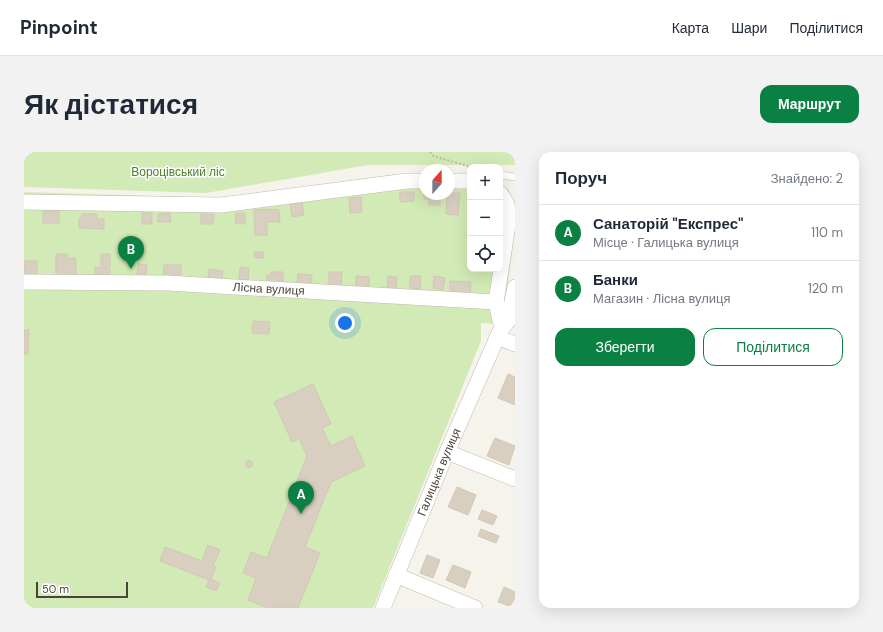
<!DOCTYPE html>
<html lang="uk">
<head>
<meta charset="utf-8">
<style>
	body { margin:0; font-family:"DM Sans",sans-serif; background:#f2f2f3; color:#1f2937 }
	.controls { position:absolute; right:12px; top:12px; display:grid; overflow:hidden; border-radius:8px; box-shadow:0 4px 16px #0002 }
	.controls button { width:36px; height:36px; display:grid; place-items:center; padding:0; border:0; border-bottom:1px solid #e0e1e3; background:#fff; color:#1f2937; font:20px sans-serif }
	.compass { position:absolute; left:395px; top:12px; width:36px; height:36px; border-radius:50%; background:#fff; box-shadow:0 4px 16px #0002; rotate:21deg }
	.scale { position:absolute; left:12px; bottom:10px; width:92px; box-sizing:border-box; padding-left:4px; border:2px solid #4b4439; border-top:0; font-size:11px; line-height:14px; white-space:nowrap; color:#4b4439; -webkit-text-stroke:3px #fff; paint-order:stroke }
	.you { position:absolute; left:321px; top:171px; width:14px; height:14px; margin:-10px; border:3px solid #fff; border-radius:50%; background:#1a73e8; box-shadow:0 0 0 6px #1a73e833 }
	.badge { display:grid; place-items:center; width:26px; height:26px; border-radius:50%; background:#0b8043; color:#fff; font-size:13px; font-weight:700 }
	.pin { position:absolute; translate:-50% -33px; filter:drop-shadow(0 1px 2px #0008) }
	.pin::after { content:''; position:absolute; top:21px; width:14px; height:12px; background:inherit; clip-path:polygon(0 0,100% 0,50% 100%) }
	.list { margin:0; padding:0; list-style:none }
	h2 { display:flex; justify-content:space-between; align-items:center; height:52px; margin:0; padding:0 16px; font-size:17px }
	h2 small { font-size:13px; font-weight:400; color:#747a83 }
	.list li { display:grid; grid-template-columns:26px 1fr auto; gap:12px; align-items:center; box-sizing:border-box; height:56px; padding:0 16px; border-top:1px solid #e0e1e3 }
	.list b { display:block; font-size:15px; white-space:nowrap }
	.list p { margin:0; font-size:13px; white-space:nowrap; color:#747a83 }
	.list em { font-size:13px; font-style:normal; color:#747a83 }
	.actions { display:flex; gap:8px; padding:12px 16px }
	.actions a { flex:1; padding:9px 0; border:1px solid #0b8043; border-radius:12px; text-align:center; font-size:14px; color:#0b8043 }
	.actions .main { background:#0b8043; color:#fff }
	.icon { flex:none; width:22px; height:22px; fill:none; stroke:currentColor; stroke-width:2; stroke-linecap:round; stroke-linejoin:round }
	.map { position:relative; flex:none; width:491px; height:456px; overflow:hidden; border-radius:12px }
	header { display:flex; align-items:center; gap:24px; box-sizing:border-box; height:56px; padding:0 20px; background:#fff; border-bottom:1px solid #e0e1e3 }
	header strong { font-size:19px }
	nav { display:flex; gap:22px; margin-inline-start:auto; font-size:14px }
	.intro { display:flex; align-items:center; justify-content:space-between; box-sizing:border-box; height:96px; padding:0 24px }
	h1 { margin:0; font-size:28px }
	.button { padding:10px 18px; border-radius:12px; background:#0b8043; color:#fff; font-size:14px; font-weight:700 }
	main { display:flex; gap:24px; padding:0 24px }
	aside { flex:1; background:#fff; border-radius:12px; box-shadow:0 4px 16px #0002 }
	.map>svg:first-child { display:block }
</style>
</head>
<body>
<header>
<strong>Pinpoint</strong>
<nav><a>Карта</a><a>Шари</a><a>Поділитися</a></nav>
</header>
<div class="intro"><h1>Як дістатися</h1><a class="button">Маршрут</a></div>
<main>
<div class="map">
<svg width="491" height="456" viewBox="0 0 491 456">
	<rect width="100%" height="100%" fill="#f6f3ec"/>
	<!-- green -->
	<g fill="#d2eab5">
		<polygon points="0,0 491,0 491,13 344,13 182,41 0,35"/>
		<polygon points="375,22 401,23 401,42 425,42 425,23 446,23 446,117 476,117 476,33 484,37 491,51 491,73 480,164 473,172 457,171 457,189 349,456 0,456 0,40 195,46"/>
	</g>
	<!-- building -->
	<g fill="#d8cfc1" stroke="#d3c7b4">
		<polygon points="400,37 401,42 416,42 416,53 405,53 405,47 400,47"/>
		<polygon points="376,40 390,40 390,49 376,50"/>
		<polygon points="425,41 436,41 434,63 422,62 423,42"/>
		<polygon points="337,45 338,60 326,61 325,46"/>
		<polygon points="278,50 280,63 268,65 266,52"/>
		<polygon points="242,57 255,58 256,70 243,70 243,83 231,83 230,58"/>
		<rect x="19" y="59" width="16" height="12"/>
		<rect x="118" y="61" width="10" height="11"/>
		<polygon points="146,61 147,70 134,70 134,62"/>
		<polygon points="212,61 221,61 221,72 211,71"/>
		<polygon points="58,62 73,62 73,67 80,67 80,77 55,76 55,66 58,66"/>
		<polygon points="177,62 190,62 189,72 177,72"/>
		<polygon points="230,100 239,100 240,106 231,106"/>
		<polygon points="32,102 44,102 44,106 52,106 52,125 32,125"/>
		<rect x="77" y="102" width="9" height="12"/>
		<rect x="0" y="109" width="13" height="18"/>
		<polygon points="114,112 123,113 122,125 113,124"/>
		<polygon points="140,113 157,113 157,128 145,128 145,122 139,122"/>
		<polygon points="71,115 86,116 86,127 71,127"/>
		<polygon points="216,115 225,116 224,129 215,128"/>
		<polygon points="185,117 199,119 197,131 184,129"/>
		<polygon points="247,120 259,120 259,133 243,133 243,123 247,123"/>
		<polygon points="305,120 318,120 317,135 305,134"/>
		<polygon points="274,122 288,123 287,138 273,137"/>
		<polygon points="332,124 345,125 345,141 332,140"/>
		<polygon points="364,124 373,125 372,137 363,137"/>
		<polygon points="386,124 397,124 396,137 386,136"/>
		<polygon points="410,124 421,126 419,138 409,136"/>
		<polygon points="426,129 447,130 446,146 429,145 430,138 426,138"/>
		<polygon points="229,169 246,170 245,182 228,181"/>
		<polygon points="0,178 5,178 4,202 0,202"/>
		<polygon points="484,222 491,225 491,253 474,246"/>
		<polygon points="289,232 307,272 298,276 307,294 328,284 341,314 307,330 281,395 296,401 274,456 244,456 224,448 232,426 219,421 227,400 243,406 283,304 275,287 268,290 250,250"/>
		<polygon points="471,286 491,294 485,313 463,304"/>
		<circle cx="225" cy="312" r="3.5"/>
		<polygon points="433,335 452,343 444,363 424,355"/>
		<polygon points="458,358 473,364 469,373 454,367"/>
		<polygon points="457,377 475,384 472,391 454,384"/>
		<polygon points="184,393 196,398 189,414 192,415 187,427 196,431 192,439 182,435 185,428 136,409 141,395 178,409"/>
		<polygon points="403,403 416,408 409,426 396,421"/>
		<polygon points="429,413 447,420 441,436 422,428"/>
		<polygon points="480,435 491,440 491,456 474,450"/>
	</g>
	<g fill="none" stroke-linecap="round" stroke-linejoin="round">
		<defs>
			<polyline id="service" points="476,23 491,25"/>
			<g id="minor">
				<polyline points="425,29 446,29"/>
				<polyline points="0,50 197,53 383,29 401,29"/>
				<path id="s1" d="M0 130 143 131 472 150 476 168 484 169"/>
				<polyline points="472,150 485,67 483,52 476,41"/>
				<polyline points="473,185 491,192"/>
				<polyline points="423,300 491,327"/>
				<polyline points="372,423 451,456"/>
				<path id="s2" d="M359 456 423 300 476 179 484 169 491 135"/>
			</g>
		</defs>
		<!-- service casing -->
		<use href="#service" stroke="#c2bbae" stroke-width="8"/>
		<!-- minor casing -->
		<use href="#minor" stroke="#c2bbae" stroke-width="16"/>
		<!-- path -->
		<polyline stroke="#c4b79f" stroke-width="2" stroke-dasharray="2 2" stroke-linecap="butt" points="406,0 409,4 447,15"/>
		<!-- service -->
		<use href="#service" stroke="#fff" stroke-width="7"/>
		<!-- minor -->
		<use href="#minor" stroke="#fff" stroke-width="15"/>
	</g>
	<g text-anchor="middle" stroke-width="3" stroke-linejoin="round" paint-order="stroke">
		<!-- park labels -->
		<g font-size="12" fill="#4a7f2a" stroke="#fff">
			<text x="154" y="24">Вороцівський ліс</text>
		</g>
		<!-- street labels -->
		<g font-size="12" fill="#4b4439" stroke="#fff">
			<text dy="4" stroke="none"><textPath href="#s1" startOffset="245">Лісна вулиця</textPath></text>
			<text dy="4" stroke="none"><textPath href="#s2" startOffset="147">Галицька вулиця</textPath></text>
		</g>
	</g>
</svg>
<div class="controls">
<button>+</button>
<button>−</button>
<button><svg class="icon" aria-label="locate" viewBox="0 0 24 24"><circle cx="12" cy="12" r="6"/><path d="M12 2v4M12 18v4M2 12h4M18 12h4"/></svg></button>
</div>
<svg class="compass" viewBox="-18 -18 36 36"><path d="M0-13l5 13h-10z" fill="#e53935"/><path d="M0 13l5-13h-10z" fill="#747a83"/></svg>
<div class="scale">50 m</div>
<div class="you"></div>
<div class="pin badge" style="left:277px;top:362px">A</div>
<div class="pin badge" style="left:107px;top:117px">B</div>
</div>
<aside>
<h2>Поруч<small>Знайдено: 2</small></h2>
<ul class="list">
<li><span class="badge">A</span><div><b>Санаторій &quot;Експрес&quot;</b><p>Місце · Галицька вулиця</p></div><em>110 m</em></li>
<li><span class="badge">B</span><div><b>Банки</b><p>Магазин · Лісна вулиця</p></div><em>120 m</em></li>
</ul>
<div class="actions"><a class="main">Зберегти</a><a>Поділитися</a></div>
</aside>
</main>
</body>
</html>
